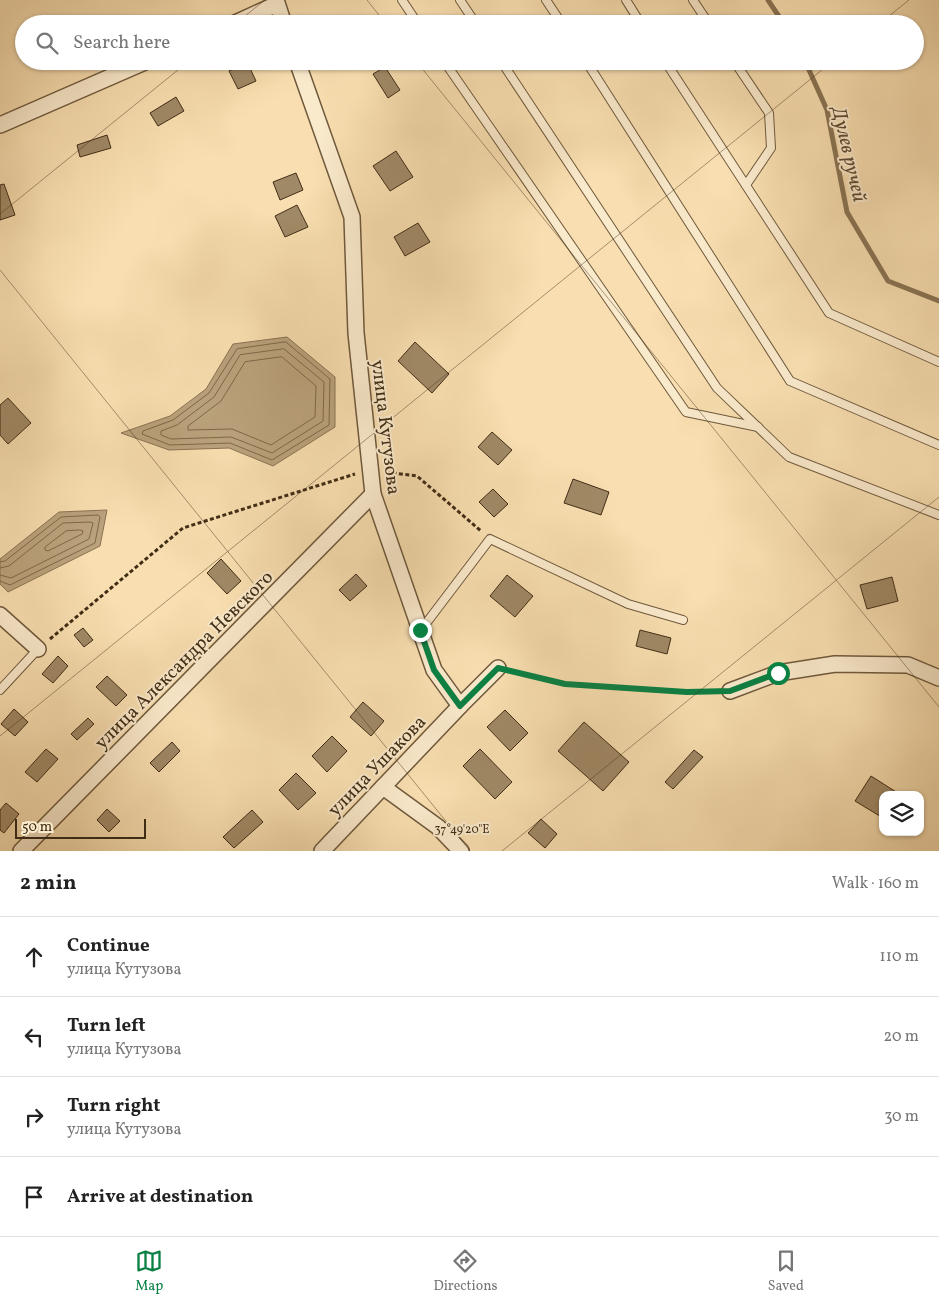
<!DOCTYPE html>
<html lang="en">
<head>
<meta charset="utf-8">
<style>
	body { margin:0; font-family:Vollkorn,serif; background:#f6f6f6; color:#222 }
	.controls { position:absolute; right:15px; bottom:15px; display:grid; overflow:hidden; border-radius:10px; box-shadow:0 1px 4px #0004 }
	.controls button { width:45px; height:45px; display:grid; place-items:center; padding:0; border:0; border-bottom:1px solid #e0e0e0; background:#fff; color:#222; font:25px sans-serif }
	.scale { position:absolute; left:15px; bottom:12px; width:131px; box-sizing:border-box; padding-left:5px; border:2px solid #412d16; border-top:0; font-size:14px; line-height:18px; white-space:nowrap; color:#412d16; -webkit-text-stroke:4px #faeacc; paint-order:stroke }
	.stop { position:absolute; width:15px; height:15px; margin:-11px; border:4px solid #0b8043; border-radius:50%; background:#fff }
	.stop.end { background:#0b8043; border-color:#fff; box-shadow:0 1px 5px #0008 }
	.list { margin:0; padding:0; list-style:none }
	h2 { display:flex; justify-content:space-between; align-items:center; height:65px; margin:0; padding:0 20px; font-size:21px }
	h2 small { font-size:16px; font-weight:400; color:#767676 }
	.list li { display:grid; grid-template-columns:32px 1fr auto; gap:15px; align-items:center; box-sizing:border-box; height:80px; padding:0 20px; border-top:1px solid #e0e0e0 }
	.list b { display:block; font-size:19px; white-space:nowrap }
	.list p { margin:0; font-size:16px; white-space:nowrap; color:#767676 }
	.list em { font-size:16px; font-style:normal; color:#767676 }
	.icon { flex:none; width:28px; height:28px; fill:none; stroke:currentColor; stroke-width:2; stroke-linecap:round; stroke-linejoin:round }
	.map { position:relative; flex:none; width:939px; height:851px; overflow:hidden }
	.search { position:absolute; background:#fff; box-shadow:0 1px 4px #0004; left:15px; right:15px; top:15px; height:55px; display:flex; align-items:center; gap:12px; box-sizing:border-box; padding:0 18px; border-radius:28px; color:#767676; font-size:19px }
	.sheet { height:385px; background:#fff }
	nav { display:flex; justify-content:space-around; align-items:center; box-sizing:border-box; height:70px; border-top:1px solid #e0e0e0; background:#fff; font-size:14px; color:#767676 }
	nav a { display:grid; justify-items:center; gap:2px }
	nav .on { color:#0b8043 }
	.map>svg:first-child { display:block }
</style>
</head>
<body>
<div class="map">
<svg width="939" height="851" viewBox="0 0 939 851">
	<rect width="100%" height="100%" fill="#f8deb0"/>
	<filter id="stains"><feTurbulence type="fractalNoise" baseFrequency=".004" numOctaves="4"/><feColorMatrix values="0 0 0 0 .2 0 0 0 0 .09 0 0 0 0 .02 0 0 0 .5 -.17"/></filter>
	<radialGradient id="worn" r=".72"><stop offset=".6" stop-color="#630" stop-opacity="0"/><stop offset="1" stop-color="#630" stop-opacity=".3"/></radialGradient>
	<!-- water -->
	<g fill="#baa27c" stroke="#8a7353">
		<polygon points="287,337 335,377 335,427 273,466 229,448 169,450 121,433 170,416 206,389 233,344"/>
		<polygon points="107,510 100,546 8,592 0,584 0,559 59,512"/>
	</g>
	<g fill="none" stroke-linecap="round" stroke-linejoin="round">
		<!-- shore -->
		<g stroke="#7e6849" stroke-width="1">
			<polygon points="286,342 330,379 329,425 272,460 230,443 170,445 142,434 143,431 173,420 209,393 237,349"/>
			<polygon points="284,349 324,382 323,421 272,453 231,437 171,439 161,435 161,431 177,425 214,397 240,355"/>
			<polygon points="282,357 316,386 315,417 271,445 232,429 188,430 188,426 221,401 245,362"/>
			<polygon points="80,530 83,531 82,534 48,551 45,550 45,547 66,531"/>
			<polyline points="0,562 5,561 61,517 98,515 100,517 95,543 10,585 0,581"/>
			<polyline points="0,568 9,566 63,523 90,522 93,523 89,539 11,578 0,575"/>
		</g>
		<!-- stream -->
		<g stroke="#8a7353" stroke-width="5">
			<polyline points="768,0 784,24"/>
			<polyline points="805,61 827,110 847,212 888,281 939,301"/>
		</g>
	</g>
	<!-- building -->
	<g fill="#a08966" stroke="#412d16">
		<polygon points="247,62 256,81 238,89 229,71"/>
		<polygon points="385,67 400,90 388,98 373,74"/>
		<polygon points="176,97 184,111 158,126 150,113"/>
		<polygon points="107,135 111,148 80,157 77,145"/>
		<polygon points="396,151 413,177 390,191 373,166"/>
		<polygon points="296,173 303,190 280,200 273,182"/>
		<polygon points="4,184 15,215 0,220 0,185"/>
		<polygon points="297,205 308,227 285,237 275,216"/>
		<polygon points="418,223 430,242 405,256 394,237"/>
		<polygon points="415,342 449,374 432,393 398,361"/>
		<polygon points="8,398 31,423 8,444 0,435 0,405"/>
		<polygon points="492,432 512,450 498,465 478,447"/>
		<polygon points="573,479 609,492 601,515 564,503"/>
		<polygon points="493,489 508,504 494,517 479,502"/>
		<polygon points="221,559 241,581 227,594 207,573"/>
		<polygon points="356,574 367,586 350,601 339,590"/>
		<polygon points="507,575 533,596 515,617 490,596"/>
		<polygon points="892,577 898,601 867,609 860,585"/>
		<polygon points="83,628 93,640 84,647 74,635"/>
		<polygon points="640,630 671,638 667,654 636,646"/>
		<polygon points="58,656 68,666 53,683 42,674"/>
		<polygon points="107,676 127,695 116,706 96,687"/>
		<polygon points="363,702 384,721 371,736 350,717"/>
		<polygon points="14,709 28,722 15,736 1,724"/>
		<polygon points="505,710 528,733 510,751 487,727"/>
		<polygon points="88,718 94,724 77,740 71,734"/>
		<polygon points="584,722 629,762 603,791 558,751"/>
		<polygon points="332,736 347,751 327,772 312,756"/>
		<polygon points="172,742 180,751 159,772 150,763"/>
		<polygon points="46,749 58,759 37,782 25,772"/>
		<polygon points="480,749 512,782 495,799 463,766"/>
		<polygon points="694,750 703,757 673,789 665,782"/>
		<polygon points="296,773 316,793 298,810 279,790"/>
		<polygon points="871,776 901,795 883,795 883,818 855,801"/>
		<polygon points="6,803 19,814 4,833 0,830 0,810"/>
		<polygon points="107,809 120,821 109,832 97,820"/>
		<polygon points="252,810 263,822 234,848 223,837"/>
		<polygon points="541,819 557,834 545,848 528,833"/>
	</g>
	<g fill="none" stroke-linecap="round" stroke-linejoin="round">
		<defs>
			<g id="service">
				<polyline points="402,0 418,24"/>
				<polyline points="460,0 476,24"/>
				<polyline points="546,0 562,24"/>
				<polyline points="626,0 641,24"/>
				<polyline points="693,0 709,24"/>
				<polyline points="444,61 686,412 758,427"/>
				<polyline points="501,61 717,388 789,457 939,515"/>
				<polyline points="586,61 790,381 939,445"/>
				<polyline points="665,61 829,313 939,362"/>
				<polyline points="734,61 769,113 771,148 746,185"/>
				<polyline points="421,630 490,539 628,604 683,620"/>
				<polyline points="0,690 38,649"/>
			</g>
			<g id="minor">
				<polyline points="276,0 284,24"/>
				<polyline points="233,24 277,4"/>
				<polyline points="297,61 352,217 356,333 373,494 434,670 460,706 498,668"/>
				<polyline points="0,125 147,61"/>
				<polyline points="0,615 38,649"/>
				<polyline points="730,691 778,673 835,664 908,665 939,678"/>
				<polyline points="383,787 438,827 461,851"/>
				<polyline points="21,851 373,494"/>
				<polyline points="322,851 460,706"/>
			</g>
		</defs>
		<!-- service casing -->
		<use href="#service" stroke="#6f593c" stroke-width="10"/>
		<!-- minor casing -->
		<use href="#minor" stroke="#6f593c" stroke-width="18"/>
		<!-- path -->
		<g stroke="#412d16" stroke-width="3" stroke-dasharray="4 2.5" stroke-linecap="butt">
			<polyline points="386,472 417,476 481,531"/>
			<polyline points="50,639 183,528 355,474"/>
			<polyline points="511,671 565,684 687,692 715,691"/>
		</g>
		<!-- service -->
		<use href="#service" stroke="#faeacc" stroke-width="8"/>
		<!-- minor -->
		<use href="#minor" stroke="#faeacc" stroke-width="15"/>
	</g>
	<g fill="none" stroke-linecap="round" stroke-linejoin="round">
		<!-- route -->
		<polyline stroke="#0b8043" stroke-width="6" points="420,630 434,670 460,706 498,668 565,684 687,692 730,691 778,673"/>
	</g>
	<!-- ticks -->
	<path fill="none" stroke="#412d16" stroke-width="1" stroke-opacity="0.45" d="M367 0 386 24M235 24 265 0M879 24 909 0M416 61 939 707M0 214 189 61M0 270 470 851M0 736 833 61M502 851 939 497"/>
	<g text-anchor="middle" stroke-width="4" stroke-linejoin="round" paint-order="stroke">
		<!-- street labels -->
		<g font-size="19" fill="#412d16" stroke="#faeacc">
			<text transform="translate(387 427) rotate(83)" y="7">улица Кутузова</text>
			<text transform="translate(183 659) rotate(-45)" y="7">улица Александра Невского</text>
			<text transform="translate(376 765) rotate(-46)" y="7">улица Ушакова</text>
		</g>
		<!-- water labels -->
		<g font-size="20" font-style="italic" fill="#5f4a30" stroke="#faeacc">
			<text transform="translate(850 154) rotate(77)" y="7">Дулев ручей</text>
		</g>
	</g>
	<g font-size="12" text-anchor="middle" fill="#412d16" stroke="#faeacc" stroke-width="4" stroke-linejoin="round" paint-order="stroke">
		<text x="462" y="833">37°49'20"E</text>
	</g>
	<rect width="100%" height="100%" filter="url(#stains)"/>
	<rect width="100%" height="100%" fill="url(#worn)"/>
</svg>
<div class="controls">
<button><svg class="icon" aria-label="layers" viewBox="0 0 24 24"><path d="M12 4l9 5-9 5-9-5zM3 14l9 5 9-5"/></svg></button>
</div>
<div class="scale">50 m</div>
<div class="stop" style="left:778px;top:673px"></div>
<div class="stop end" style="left:420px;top:630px"></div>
<div class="search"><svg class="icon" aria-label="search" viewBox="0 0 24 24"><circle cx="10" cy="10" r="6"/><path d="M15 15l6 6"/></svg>Search here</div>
</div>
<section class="sheet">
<h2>2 min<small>Walk · 160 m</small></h2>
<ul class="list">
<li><svg class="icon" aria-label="ahead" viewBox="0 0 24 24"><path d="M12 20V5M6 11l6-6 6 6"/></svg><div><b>Continue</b><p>улица Кутузова</p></div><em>110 m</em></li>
<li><svg class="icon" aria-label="left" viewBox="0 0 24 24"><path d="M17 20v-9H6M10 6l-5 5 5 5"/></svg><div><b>Turn left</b><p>улица Кутузова</p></div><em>20 m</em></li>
<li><svg class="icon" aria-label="right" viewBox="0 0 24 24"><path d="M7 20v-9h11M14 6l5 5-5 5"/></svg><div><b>Turn right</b><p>улица Кутузова</p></div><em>30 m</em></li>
<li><svg class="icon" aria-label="arrive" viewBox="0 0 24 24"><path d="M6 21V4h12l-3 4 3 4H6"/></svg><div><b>Arrive at destination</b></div></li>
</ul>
</section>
<nav>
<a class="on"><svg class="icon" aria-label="map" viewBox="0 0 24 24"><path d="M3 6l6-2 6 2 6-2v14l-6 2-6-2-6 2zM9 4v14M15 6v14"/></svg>Map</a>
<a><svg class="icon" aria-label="directions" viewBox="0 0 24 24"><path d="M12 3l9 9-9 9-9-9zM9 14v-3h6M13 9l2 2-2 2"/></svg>Directions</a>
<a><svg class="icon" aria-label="saved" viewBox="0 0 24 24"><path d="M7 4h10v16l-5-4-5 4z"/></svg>Saved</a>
</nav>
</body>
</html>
